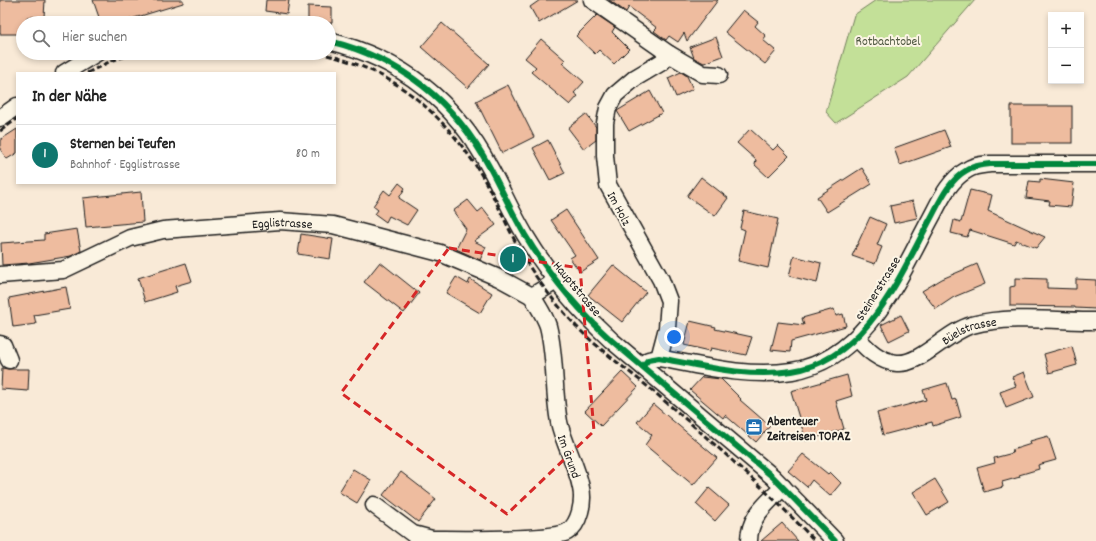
<!DOCTYPE html>
<html lang="de">
<head>
<meta charset="utf-8">
<style>
	body { margin:0; font-family:Dekko,sans-serif; background:#f6f6f6; color:#222 }
	.controls { position:absolute; right:12px; top:12px; display:grid; overflow:hidden; border-radius:0px; box-shadow:0 2px 6px #0003 }
	.controls button { width:36px; height:36px; display:grid; place-items:center; padding:0; border:0; border-bottom:1px solid #e0e0e0; background:#fff; color:#222; font:20px sans-serif }
	.you { position:absolute; left:674px; top:337px; width:14px; height:14px; margin:-10px; border:3px solid #fff; border-radius:50%; background:#1a73e8; box-shadow:0 0 0 6px #1a73e833 }
	.badge { display:grid; place-items:center; width:26px; height:26px; border-radius:50%; background:#0f766e; color:#fff; font-size:13px; font-weight:700 }
	.pin { position:absolute; translate:-50% -50%; border:2px solid #fff; box-shadow:0 1px 4px #0006 }
	.list { margin:0; padding:0; list-style:none }
	h2 { display:flex; justify-content:space-between; align-items:center; height:52px; margin:0; padding:0 16px; font-size:17px }
	h2 small { font-size:13px; font-weight:400; color:#767676 }
	.list li { display:grid; grid-template-columns:26px 1fr auto; gap:12px; align-items:center; box-sizing:border-box; height:60px; padding:0 16px; border-top:1px solid #e0e0e0 }
	.list b { display:block; font-size:15px; white-space:nowrap }
	.list p { margin:0; font-size:13px; white-space:nowrap; color:#767676 }
	.list em { font-size:13px; font-style:normal; color:#767676 }
	.icon { flex:none; width:22px; height:22px; fill:none; stroke:currentColor; stroke-width:2; stroke-linecap:round; stroke-linejoin:round }
	.map { position:relative; flex:none; width:1096px; height:541px; overflow:hidden }
	.search { position:absolute; background:#fff; box-shadow:0 2px 6px #0003; left:16px; top:16px; width:320px; height:44px; display:flex; align-items:center; gap:10px; box-sizing:border-box; padding:0 14px; border-radius:22px; color:#767676; font-size:15px }
	.panel { position:absolute; background:#fff; box-shadow:0 2px 6px #0003; left:16px; top:72px; width:320px; height:112px; border-radius:0px }
	.map>svg:first-child { display:block }
</style>
</head>
<body>
<div class="map">
<svg width="1096" height="541" viewBox="0 0 1096 541">
	<rect width="100%" height="100%" fill="#f9ead7"/>
	<filter id="ink" filterUnits="userSpaceOnUse"><feTurbulence type="fractalNoise" baseFrequency=".025" numOctaves="2"/><feDisplacementMap in="SourceGraphic" scale="8" xChannelSelector="R" yChannelSelector="G"/><feConvolveMatrix kernelMatrix="1 2 1 2 8 2 1 2 1" color-interpolation-filters="sRGB"/></filter>
	<g filter="url(#ink)">
		<!-- green -->
		<polygon fill="#c3e098" stroke="#707e5a" points="876,0 975,0 908,77 836,123 826,112 854,15"/>
		<!-- building -->
		<g fill="#eebc9f" stroke="#1c1c1c">
			<polygon points="0,0 45,0 44,17 27,17 26,23 23,23 23,34 0,34"/>
			<polygon points="93,0 183,0 183,3 118,23 101,23"/>
			<polygon points="266,0 289,0 287,14 265,11"/>
			<polygon points="540,0 578,0 539,23 530,7"/>
			<polygon points="609,0 718,0 687,41 684,33 678,42 669,36 666,40 654,31 657,28 629,7 626,12"/>
			<polygon points="308,6 332,7 332,23 308,23"/>
			<polygon points="743,10 758,22 755,26 766,36 763,40 776,51 765,64 725,32"/>
			<polygon points="597,15 615,27 612,32 629,49 614,64 599,50 595,54 576,36"/>
			<polygon points="442,23 489,64 468,88 421,47"/>
			<polygon points="716,37 723,56 704,63 694,58 690,47"/>
			<polygon points="541,39 565,60 562,63 584,82 574,93 578,96 570,105 531,72 536,67 525,58"/>
			<polygon points="681,72 687,76 693,89 676,97 668,78"/>
			<polygon points="508,85 534,137 502,153 476,101"/>
			<polygon points="650,91 662,113 629,131 617,111"/>
			<rect x="1011" y="106" width="61" height="37"/>
			<polygon points="586,114 596,127 596,140 584,149 568,128"/>
			<polygon points="17,129 17,153 7,159 0,149 0,140"/>
			<polygon points="750,129 773,150 778,145 789,156 768,177 755,165 756,160 737,143"/>
			<polygon points="944,130 951,147 900,165 894,148"/>
			<polygon points="548,140 565,173 550,180 533,148"/>
			<polygon points="862,168 872,184 827,212 817,197"/>
			<polygon points="701,177 728,198 715,216 687,196"/>
			<polygon points="1040,179 1074,183 1071,207 1049,205 1050,201 1026,198 1029,181 1040,182"/>
			<polygon points="399,183 405,188 399,198 417,210 407,225 389,216 386,222 375,214 378,210 373,206 384,190 390,195"/>
			<polygon points="970,190 992,195 988,211 1045,237 1036,248 1016,240 1014,244 970,230 967,237 951,233 954,220 961,222"/>
			<polygon points="141,192 143,222 86,227 83,198"/>
			<polygon points="468,200 478,212 483,208 496,225 474,241 486,247 480,260 456,249 466,229 453,211"/>
			<polygon points="913,201 917,218 894,223 890,206"/>
			<polygon points="566,210 599,260 580,272 570,258 575,255 551,220"/>
			<polygon points="744,211 778,219 768,268 738,261 745,230 740,228"/>
			<polygon points="870,217 886,224 877,245 882,247 875,264 852,256"/>
			<polygon points="77,229 81,251 71,256 29,263 2,265 1,243 44,240 44,234"/>
			<polygon points="301,234 333,239 330,259 298,254"/>
			<polygon points="794,256 821,263 817,283 789,276"/>
			<polygon points="380,262 419,293 404,313 364,282"/>
			<polygon points="186,263 192,281 175,286 177,292 145,302 138,278"/>
			<polygon points="977,264 985,284 954,297 936,309 922,291 942,279"/>
			<polygon points="613,265 646,292 622,322 588,295"/>
			<polygon points="456,277 468,284 470,279 492,293 480,313 446,293"/>
			<polygon points="1015,278 1047,279 1047,288 1076,289 1076,279 1096,280 1096,309 1075,308 1075,307 1010,306 1010,287 1015,286"/>
			<polygon points="66,287 70,309 34,315 36,324 13,327 9,298"/>
			<polygon points="834,309 836,316 843,314 846,326 791,341 790,352 771,350 778,322 804,325 802,318"/>
			<polygon points="901,315 909,331 889,341 881,325"/>
			<polygon points="690,321 716,327 715,329 752,337 746,355 711,348 710,351 684,345"/>
			<polygon points="1072,346 1077,365 1049,373 1044,354"/>
			<polygon points="2,368 8,369 29,369 28,391 1,389"/>
			<polygon points="622,372 638,387 601,426 585,411"/>
			<polygon points="1024,372 1034,397 1006,408 1000,392 1016,386 1012,377"/>
			<polygon points="847,375 852,396 836,401 844,429 806,441 791,391"/>
			<polygon points="702,377 721,379 741,399 740,400 770,426 756,442 725,415 723,418 690,390"/>
			<polygon points="947,383 952,400 956,399 961,417 933,426 932,422 883,435 877,413 926,400 923,390"/>
			<polygon points="653,404 717,458 693,485 645,445 652,435 637,422"/>
			<polygon points="1048,436 1056,460 1038,465 1039,469 1019,475 1020,477 1002,482 1003,487 984,492 977,468 995,463 994,458 1013,453 1012,450 1031,444 1030,441"/>
			<polygon points="803,454 828,474 830,472 841,483 830,496 812,480 807,487 788,471"/>
			<polygon points="353,469 371,480 357,503 339,492"/>
			<polygon points="401,472 436,499 418,522 383,495"/>
			<polygon points="935,479 949,502 927,515 913,492"/>
			<polygon points="709,488 729,505 715,521 696,504"/>
			<polygon points="782,523 798,541 761,541"/>
		</g>
		<g fill="none" stroke-linecap="round" stroke-linejoin="round">
			<defs>
				<g id="minor">
					<polyline points="592,0 669,54 703,74 719,75"/>
					<path d="M329 41C402 59 455 102 490 168 502 190 512 213 525 235 549 275 577 309 611 340L773 477 835 541"/>
					<polyline points="64,73 97,53"/>
					<polyline points="0,118 17,106"/>
					<path id="s1" d="M0 275 63 270 130 238 163 230 280 221 333 225 440 253 499 278 532 296"/>
					<polyline points="532,296 556,281"/>
					<path id="s2" d="M857 338C867 349 880 362 897 363 921 365 946 332 972 325 1010 315 1057 321 1096 321"/>
					<polyline points="0,344 3,345 9,360"/>
					<polyline points="659,358 667,328 669,301 661,280 608,185 605,156 605,123 608,108 615,95 635,78 662,62 669,54"/>
					<path d="M643 366 648 360 659 358C702 366 748 378 792 371 867 359 899 277 931 218 940 201 949 180 967 170 974 165 982 165 990 164H1096"/>
					<path d="M374 505 413 534 432 539C458 539 548 541 567 532 580 524 584 501 581 488 577 465 564 445 559 422 553 390 556 357 548 326 545 316 537 305 532 296"/>
					<path d="M749 541C749 516 767 504 783 487"/>
				</g>
			</defs>
			<!-- minor casing -->
			<use href="#minor" stroke="#1c1c1c" stroke-width="19"/>
			<!-- minor -->
			<use href="#minor" stroke="#fcf5e5" stroke-width="16"/>
			<!-- rail -->
			<g stroke="#1c1c1c" stroke-width="3" stroke-dasharray="6 3" stroke-linecap="butt">
				<path d="M318 53C390 68 439 109 478 169 495 197 508 229 524 258 539 283 557 305 576 326 598 349 628 370 653 391 709 439 764 487 815 541"/>
				<polyline points="87,73 111,61 135,53"/>
				<polyline points="0,131 17,119"/>
			</g>
			<defs>
				<g id="cycleway">
					<path d="M329 41C402 59 455 102 490 168 502 190 512 213 525 235 549 275 577 309 611 340L773 477 835 541"/>
					<path d="M643 366 648 360 659 358C702 366 748 378 792 371 867 359 899 277 931 218 940 201 949 180 967 170 974 165 982 165 990 164H1096"/>
				</g>
			</defs>
			<!-- cycleway casing -->
			<use href="#cycleway" stroke="#fcf5e5" stroke-width="8"/>
			<!-- cycleway -->
			<use href="#cycleway" stroke="#00873e" stroke-width="6"/>
		</g>
	</g>
	<!-- marked area -->
	<path fill="none" stroke="#d62828" stroke-width="3" stroke-dasharray="8 5" stroke-linejoin="round" d="M449 248 580 268 594 431 507 514 341 393Z"/>
	<!-- icons -->
	<defs>
		<symbol id="office-square" viewBox="-11 -11 22 22"><rect x="-9" y="-9" width="18" height="18" rx="4" fill="#1f6fb2" stroke="#fcf5e5"/><path d="M-6-3h4V-5.5h4V-3h4V5H-6ZM-1-4.5V-3h2v-1.5ZM-6 0V1H6V0Z" fill="#fff"/></symbol>
	</defs>
	<g fill-rule="evenodd">
		<use href="#office-square" x="744" y="417" width="20" height="20"/>
	</g>
	<g text-anchor="middle" stroke-width="4" stroke-linejoin="round" paint-order="stroke">
		<!-- park labels -->
		<g font-size="13" fill="#4e5741" stroke="#fcf5e5">
			<text x="888" y="45">Rotbachtobel</text>
		</g>
		<!-- street labels -->
		<g font-size="13" fill="#1c1c1c" stroke="#fcf5e5">
			<text transform="translate(620 208) rotate(62)" y="5">Im Holz</text>
			<text dy="5" stroke="none"><textPath href="#s1" startOffset="291">Egglistrasse</textPath></text>
			<text transform="translate(578 288) rotate(50)" y="5">Hauptstrasse</text>
			<text transform="translate(877 288) rotate(-58)" y="5">Steinerstrasse</text>
			<text dy="5" stroke="none"><textPath href="#s2" startOffset="129">Büelstrasse</textPath></text>
			<text transform="translate(570 456) rotate(70)" y="5">Im Grund</text>
		</g>
		<!-- poi labels -->
		<g font-size="13" font-weight="bold" fill="#1c1c1c" stroke="#fcf5e5" text-anchor="start">
			<text x="767" y="425">Abenteuer<tspan x="767" dy="15">Zeitreisen TOPAZ</tspan></text>
		</g>
	</g>
</svg>
<div class="controls">
<button>+</button>
<button>−</button>
</div>
<div class="you"></div>
<div class="pin badge" style="left:513px;top:259px">1</div>
<div class="search"><svg class="icon" aria-label="search" viewBox="0 0 24 24"><circle cx="10" cy="10" r="6"/><path d="M15 15l6 6"/></svg>Hier suchen</div>
<section class="panel">
<h2>In der Nähe<small></small></h2>
<ul class="list">
<li><span class="badge">1</span><div><b>Sternen bei Teufen</b><p>Bahnhof · Egglistrasse</p></div><em>80 m</em></li>
</ul>
</section>
</div>
</body>
</html>
